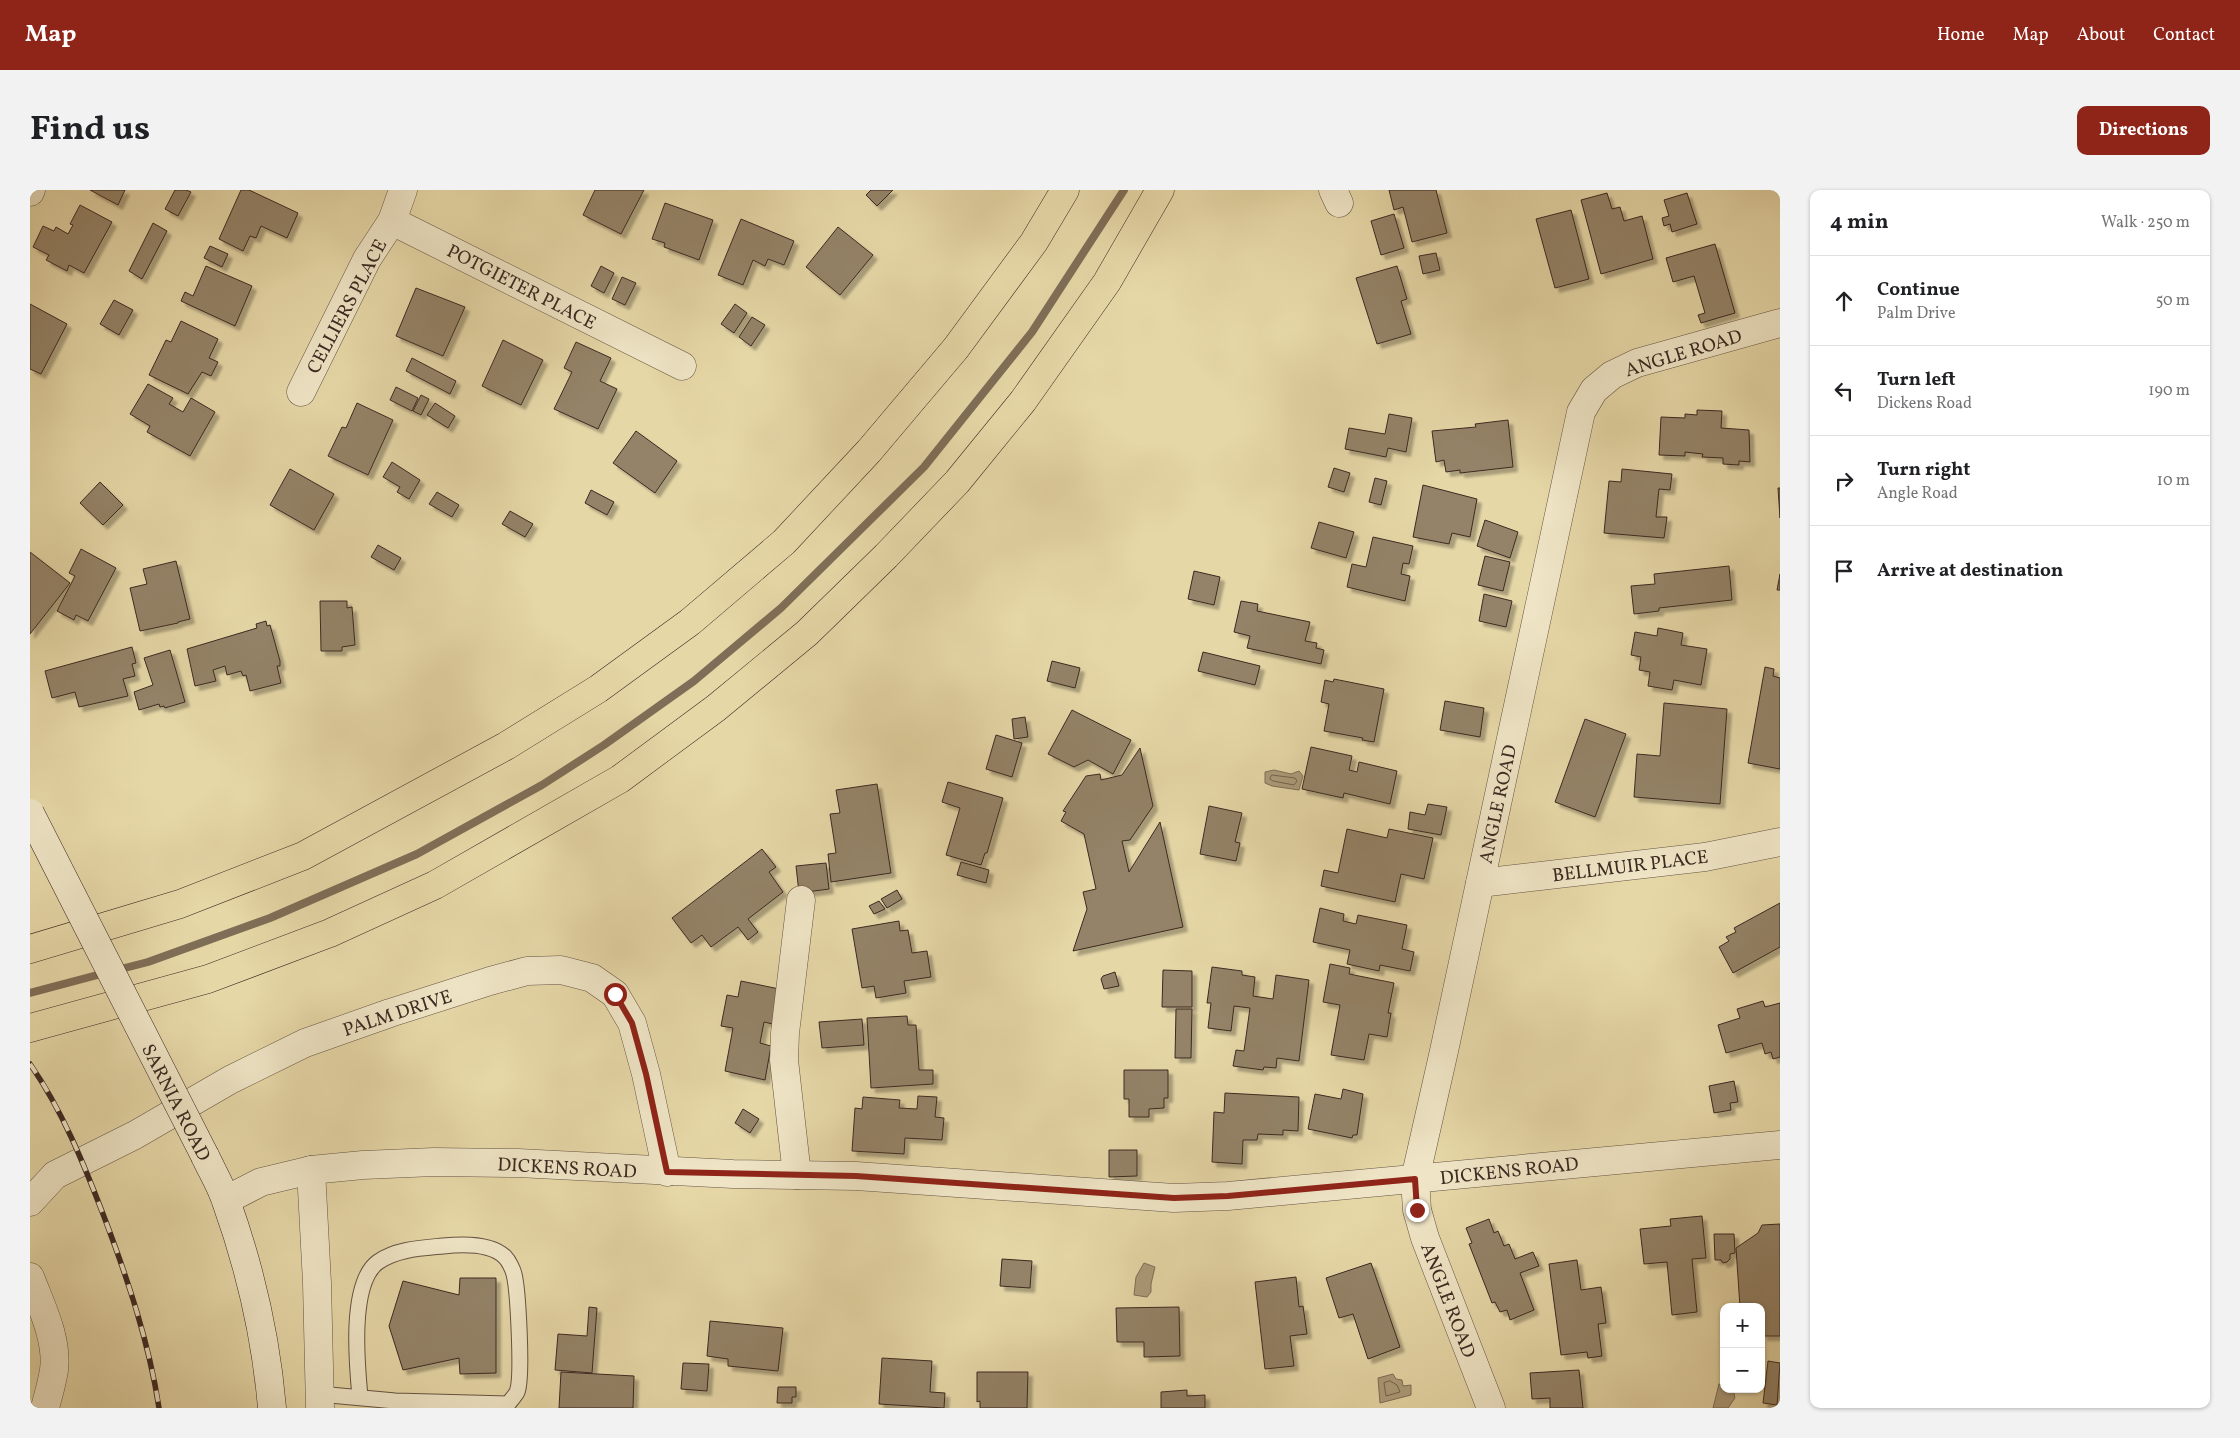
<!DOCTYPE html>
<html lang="en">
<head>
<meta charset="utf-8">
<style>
	body { margin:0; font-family:Vollkorn,serif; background:#f2f2f2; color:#202124 }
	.controls { position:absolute; right:15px; bottom:15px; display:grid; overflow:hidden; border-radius:10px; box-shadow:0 1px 4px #0004 }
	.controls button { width:45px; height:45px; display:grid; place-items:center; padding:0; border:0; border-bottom:1px solid #e0e0e0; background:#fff; color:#202124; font:25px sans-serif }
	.stop { position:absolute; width:15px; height:15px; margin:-11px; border:4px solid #8f2418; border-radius:50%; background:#fff }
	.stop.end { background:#8f2418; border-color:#fff; box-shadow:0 1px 5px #0008 }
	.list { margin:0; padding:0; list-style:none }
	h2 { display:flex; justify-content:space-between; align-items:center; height:65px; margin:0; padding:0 20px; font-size:21px }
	h2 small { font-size:16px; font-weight:400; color:#757577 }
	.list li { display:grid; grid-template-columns:32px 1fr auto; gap:15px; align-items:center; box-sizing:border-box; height:90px; padding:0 20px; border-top:1px solid #e0e0e0 }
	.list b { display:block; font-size:19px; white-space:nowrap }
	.list p { margin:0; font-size:16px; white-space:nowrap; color:#757577 }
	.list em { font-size:16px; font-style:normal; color:#757577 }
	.icon { flex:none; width:28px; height:28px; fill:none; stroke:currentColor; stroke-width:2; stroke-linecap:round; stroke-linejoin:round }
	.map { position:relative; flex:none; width:1750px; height:1218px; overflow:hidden; border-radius:10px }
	header { display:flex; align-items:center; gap:30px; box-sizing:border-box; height:70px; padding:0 25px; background:#8f2418; color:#fff }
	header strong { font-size:24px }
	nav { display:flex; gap:28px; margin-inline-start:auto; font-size:18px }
	.intro { display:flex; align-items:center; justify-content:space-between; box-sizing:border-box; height:120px; padding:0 30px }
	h1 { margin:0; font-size:35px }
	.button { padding:12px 22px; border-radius:10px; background:#8f2418; color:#fff; font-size:18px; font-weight:700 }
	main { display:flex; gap:30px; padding:0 30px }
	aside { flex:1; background:#fff; border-radius:10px; box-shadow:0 1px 4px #0004 }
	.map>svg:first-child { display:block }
</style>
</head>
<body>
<header>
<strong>Map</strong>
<nav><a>Home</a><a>Map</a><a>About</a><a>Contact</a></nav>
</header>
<div class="intro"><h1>Find us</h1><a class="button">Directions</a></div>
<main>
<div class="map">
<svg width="1750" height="1218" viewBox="0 0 1750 1218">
	<defs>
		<filter id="shadow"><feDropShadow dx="4.5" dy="4.5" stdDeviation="1" flood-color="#0004"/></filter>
	</defs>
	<rect width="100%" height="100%" fill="#e6d7a7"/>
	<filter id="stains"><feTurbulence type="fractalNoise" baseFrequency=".004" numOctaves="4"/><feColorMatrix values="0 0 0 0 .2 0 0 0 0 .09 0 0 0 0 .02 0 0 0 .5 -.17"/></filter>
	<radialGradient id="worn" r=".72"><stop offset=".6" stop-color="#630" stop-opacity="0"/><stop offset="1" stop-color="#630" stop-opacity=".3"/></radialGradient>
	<!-- water -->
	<g fill="#ac9c7a" stroke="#7f6e57">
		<polygon points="1244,580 1261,584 1269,581 1273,586 1269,600 1242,596 1235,593 1235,582"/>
		<polygon points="1114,1073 1125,1077 1121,1094 1121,1102 1117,1107 1104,1105 1106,1087"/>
		<polygon points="1363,1184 1366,1189 1372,1190 1373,1196 1381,1195 1381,1205 1350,1213 1348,1188"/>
		<polygon points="1689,1194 1694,1195 1694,1199 1703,1199 1705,1208 1698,1218 1683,1218"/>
	</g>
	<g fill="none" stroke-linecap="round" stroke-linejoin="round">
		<!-- shore -->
		<g stroke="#74624e" stroke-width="1">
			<polygon points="1242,585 1265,588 1267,591 1264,595 1243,591 1240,589"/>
			<polygon points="1360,1191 1367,1195 1370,1202 1356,1206 1354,1193"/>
		</g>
		<!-- stream -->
		<g stroke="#7f6e57" stroke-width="8">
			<polyline points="87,780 118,772 240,728 387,664 512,595 574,555 664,491 751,418 894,277 1002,142 1094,0"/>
			<polyline points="0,803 75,783"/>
		</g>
	</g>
	<!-- building -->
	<g fill="#948367" stroke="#3c2922" filter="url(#shadow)">
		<polygon points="60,0 95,0 88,15"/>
		<polygon points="145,0 156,0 161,2 148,26 135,19"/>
		<polygon points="211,0 219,0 268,23 257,48 231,36 226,48 220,46 213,61 189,49"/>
		<polygon points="565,0 614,0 591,44 553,25"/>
		<polygon points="841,0 863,0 847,16 836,5"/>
		<polygon points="1359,0 1406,0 1417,43 1382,52 1373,17 1364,20"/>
		<polygon points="1577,3 1582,19 1590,17 1594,31 1612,26 1623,69 1571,84 1551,10"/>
		<polygon points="1657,3 1667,34 1642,42 1640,34 1634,36 1632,28 1639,26 1634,10"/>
		<polygon points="635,13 683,30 669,70 634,57 635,53 622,49"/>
		<polygon points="50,15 82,32 54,83 39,75 37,81 16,70 19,65 3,57 13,36 24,41 26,37 38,44 43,35 40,34"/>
		<polygon points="1541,20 1559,89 1525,98 1506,29"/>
		<polygon points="1364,24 1374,58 1351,65 1341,31"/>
		<polygon points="711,29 764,51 754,75 738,69 735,76 723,70 713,95 688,85"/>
		<polygon points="123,33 137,41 112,89 99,81"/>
		<polygon points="808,37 843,65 810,105 776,77"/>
		<polygon points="1685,54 1705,123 1671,133 1668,125 1675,123 1664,86 1643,92 1636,68"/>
		<polygon points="180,56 198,64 192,77 174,68"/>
		<polygon points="1406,63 1410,80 1393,84 1389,66"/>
		<polygon points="176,76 222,96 205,136 151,111 155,102 163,106"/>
		<polygon points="571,76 584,83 574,103 561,96"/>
		<polygon points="1367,76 1377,109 1371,111 1381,144 1347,154 1326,88"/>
		<polygon points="592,87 606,93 595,115 582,109"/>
		<polygon points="386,98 435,117 413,166 366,146"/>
		<polygon points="84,110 103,120 89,145 70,134"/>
		<polygon points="0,114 37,134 11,184 0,179"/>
		<polygon points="705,114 717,123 704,143 691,134"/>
		<polygon points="722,127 735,135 721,156 709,147"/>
		<polygon points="151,131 188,149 179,168 188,172 181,186 172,182 158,204 119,185 136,150 141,152"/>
		<polygon points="473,150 513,170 491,215 452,196"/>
		<polygon points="546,152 581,168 570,191 587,199 568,239 524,219 542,182 534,178"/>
		<polygon points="382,168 426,191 420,204 376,181"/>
		<polygon points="118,194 143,208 139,214 153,222 161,208 185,222 160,266 117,242 120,236 100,224"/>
		<polygon points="366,197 388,208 382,221 360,210"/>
		<polygon points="391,205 399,209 391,225 383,221"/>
		<polygon points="327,213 363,230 338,285 298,266 312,237 316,238"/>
		<polygon points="405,213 425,226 418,238 397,225"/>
		<polygon points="1667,220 1692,221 1691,238 1719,240 1720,272 1709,271 1709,275 1693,274 1693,268 1672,267 1673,264 1655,262 1655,266 1629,265 1631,227 1655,228 1655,224 1667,225"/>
		<polygon points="1359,224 1382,228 1376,262 1358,258 1356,267 1315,259 1319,238 1355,244"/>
		<polygon points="1478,230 1483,277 1430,283 1430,280 1416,282 1414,270 1406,272 1402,241 1446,237 1445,234"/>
		<polygon points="606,241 647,271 625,303 583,273"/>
		<polygon points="362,272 390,290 379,309 367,302 370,297 353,287"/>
		<polygon points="1304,278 1320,283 1314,302 1298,297"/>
		<polygon points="260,279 304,304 284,340 240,315"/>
		<polygon points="1592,279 1642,284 1640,300 1629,299 1626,327 1637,327 1634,348 1574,343 1579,291 1591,292"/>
		<polygon points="1345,288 1357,291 1351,315 1339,312"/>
		<polygon points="70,292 93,315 73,335 50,313"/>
		<polygon points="1393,295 1447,309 1440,347 1422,343 1419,354 1383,347"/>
		<polygon points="1748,298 1750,298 1750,328"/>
		<polygon points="561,300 584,312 577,325 555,313"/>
		<polygon points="407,302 429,315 422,327 399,314"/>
		<polygon points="480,321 503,334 495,347 472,334"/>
		<polygon points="1455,330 1488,342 1480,368 1447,356"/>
		<polygon points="1289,332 1324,342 1316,368 1281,358"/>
		<polygon points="1343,347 1383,356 1379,374 1373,373 1371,384 1380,386 1375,411 1317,397 1322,374 1336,377"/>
		<polygon points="348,355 371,368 364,380 341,367"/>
		<polygon points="51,359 86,378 58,431 46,425 44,430 27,421 45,386 39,383"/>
		<polygon points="0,362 40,393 0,444"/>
		<polygon points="1455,366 1480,372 1473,401 1448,395"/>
		<polygon points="146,371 160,429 148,432 148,433 110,441 100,398 117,394 113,379"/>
		<polygon points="1699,376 1702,410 1629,418 1629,421 1604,424 1601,396 1625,394 1624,384"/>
		<polygon points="1164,381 1190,387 1184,415 1158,409"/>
		<polygon points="1750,384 1750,400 1747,400"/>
		<polygon points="1454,404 1482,411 1476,437 1449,431"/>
		<polygon points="290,411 317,411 317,418 322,417 325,455 312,457 312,461 291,461"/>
		<polygon points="1211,411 1228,414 1227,421 1280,432 1275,451 1287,453 1286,458 1294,460 1291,474 1217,458 1220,446 1204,442"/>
		<polygon points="236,431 237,436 240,435 250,471 250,476 247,476 251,493 220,501 216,485 213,486 211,481 197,485 195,476 183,480 186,491 165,496 157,459 227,438 226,434"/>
		<polygon points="1628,438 1653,443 1651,455 1677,459 1671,495 1644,490 1642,500 1618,496 1620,482 1609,480 1611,467 1601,465 1605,442 1627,446"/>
		<polygon points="102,457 106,473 102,474 105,486 93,489 98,506 49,517 45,502 22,508 15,481"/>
		<polygon points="140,460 155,512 135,518 134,516 130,517 129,514 109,520 104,502 123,495 114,468"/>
		<polygon points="1173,462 1230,476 1225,495 1168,481"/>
		<polygon points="1022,471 1050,478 1045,498 1017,491"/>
		<polygon points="1735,477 1744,479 1743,486 1750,488 1750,579 1718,573"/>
		<polygon points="1304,489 1354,499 1344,552 1332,550 1333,548 1294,541 1299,514 1291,512 1295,490 1303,492"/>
		<polygon points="1415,511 1454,518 1450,547 1410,540"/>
		<polygon points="1634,513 1697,519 1690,614 1604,607 1607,564 1630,566"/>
		<polygon points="1042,520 1101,550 1083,584 1058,570 1044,577 1018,564"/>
		<polygon points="995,527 998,547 984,549 982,529"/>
		<polygon points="1555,529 1596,544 1565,627 1525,612"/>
		<polygon points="966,545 992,553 982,587 956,579"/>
		<polygon points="1281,557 1322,566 1319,580 1327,582 1329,572 1367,581 1360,614 1314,603 1313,608 1272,599"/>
		<polygon points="1110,558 1123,616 1100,650 1092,651 1099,682 1130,632 1153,737 1043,761 1057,719 1053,702 1066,699 1054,644 1031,631 1036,622 1033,621 1056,586 1070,584 1071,590 1092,585"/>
		<polygon points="918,592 973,608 957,663 955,663 951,675 916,665 930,618 912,612"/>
		<polygon points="847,594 861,683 801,692 798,664 806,663 800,624 810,623 806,600"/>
		<polygon points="1398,614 1417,617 1411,645 1378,639 1380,622 1395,625"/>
		<polygon points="1179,616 1212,623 1205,652 1210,653 1206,671 1170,664"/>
		<polygon points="1317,639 1357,648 1359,639 1403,648 1394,689 1371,684 1365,712 1291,696 1294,680 1308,683"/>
		<polygon points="732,659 746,677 739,682 753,702 718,729 728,742 718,750 708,737 681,757 672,745 661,753 642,728"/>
		<polygon points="931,672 959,680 956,693 927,685"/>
		<polygon points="796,673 799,699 769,703 766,676"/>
		<polygon points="867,700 872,709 857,718 851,709"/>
		<polygon points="849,711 855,719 844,724 839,716"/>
		<polygon points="1750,713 1750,757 1703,783 1689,757 1699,751 1696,747 1706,742 1704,738"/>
		<polygon points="1290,718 1314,724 1313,731 1326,734 1328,725 1377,735 1372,759 1384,762 1380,781 1350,775 1349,781 1317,774 1320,760 1283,752"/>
		<polygon points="869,731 870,741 878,740 882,763 897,761 901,787 874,791 876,803 846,808 844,796 832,798 822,739"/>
		<polygon points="1300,774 1320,778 1319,784 1364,793 1358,823 1361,823 1357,847 1339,844 1334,870 1301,865 1310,815 1293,812"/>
		<polygon points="1182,777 1212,781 1212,785 1225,787 1223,806 1243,809 1246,785 1279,790 1269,871 1247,868 1246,878 1234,877 1233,880 1203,876 1206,860 1214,861 1220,818 1204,816 1201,841 1178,838 1181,813 1177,813"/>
		<polygon points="1133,780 1162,781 1162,817 1132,817"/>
		<polygon points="1085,782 1089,796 1074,799 1071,789 1073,786"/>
		<polygon points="711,791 754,800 747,835 734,832 730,853 741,856 735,890 695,881 703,838 691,836 697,805 708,807"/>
		<polygon points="1733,811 1735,817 1750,813 1750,867 1743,869 1741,862 1735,864 1732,853 1696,863 1688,835 1710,828 1707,819"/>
		<polygon points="1146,819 1162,819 1161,868 1145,868"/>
		<polygon points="877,826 878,835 886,835 889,880 903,880 903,894 841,898 837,828"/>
		<polygon points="832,829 834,855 792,858 789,832"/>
		<polygon points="1094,880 1138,880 1138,908 1134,908 1134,918 1119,919 1119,927 1099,927 1099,909 1094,909"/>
		<polygon points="1704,891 1708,912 1700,913 1701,920 1684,923 1679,896"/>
		<polygon points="1313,899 1333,904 1327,945 1323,945 1322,948 1278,939 1285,904 1311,909"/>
		<polygon points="1195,903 1269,907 1268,941 1253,940 1253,945 1228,944 1227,950 1213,950 1212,974 1182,972 1184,922 1194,923"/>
		<polygon points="888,906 907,907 905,927 914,928 912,950 875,948 874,964 822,961 825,918 832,919 833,907 870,910 869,918 887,919"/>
		<polygon points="713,919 729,929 720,943 705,933"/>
		<polygon points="1079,960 1107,960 1107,986 1079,987"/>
		<polygon points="1672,1026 1676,1068 1662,1069 1667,1122 1642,1125 1637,1072 1614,1074 1610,1039 1641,1036 1640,1029"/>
		<polygon points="1459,1029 1464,1043 1468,1041 1474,1056 1479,1054 1485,1069 1503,1062 1509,1076 1490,1083 1504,1120 1480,1130 1477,1120 1470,1122 1465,1112 1462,1113 1439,1054 1442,1053 1436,1038"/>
		<polygon points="1750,1034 1750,1146 1733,1146 1731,1117 1710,1117 1706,1058 1728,1043 1732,1035"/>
		<polygon points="1684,1044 1704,1044 1705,1063 1700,1064 1700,1069 1697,1072 1693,1073 1691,1070 1685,1070"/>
		<polygon points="972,1069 1002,1071 1000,1098 970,1096"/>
		<polygon points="1547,1070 1551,1100 1571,1097 1576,1133 1568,1134 1572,1166 1558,1168 1557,1162 1531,1165 1519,1074"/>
		<polygon points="1341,1073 1370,1157 1338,1169 1323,1124 1309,1128 1296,1088"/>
		<polygon points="1266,1087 1269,1117 1273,1116 1277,1144 1260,1146 1264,1176 1235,1179 1225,1092"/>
		<polygon points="430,1088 466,1088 466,1183 430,1184 429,1168 373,1180 359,1136 373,1091 429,1105"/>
		<polygon points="559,1117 567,1118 562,1183 525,1180 528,1144 557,1146"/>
		<polygon points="1149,1117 1150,1166 1114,1167 1114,1152 1087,1152 1086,1118"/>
		<polygon points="680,1131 753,1138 748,1181 698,1176 698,1169 677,1166"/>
		<polygon points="852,1168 902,1171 900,1202 915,1203 914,1218 849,1214"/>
		<polygon points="1738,1171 1750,1173 1747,1215 1733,1213"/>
		<polygon points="653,1173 679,1174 677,1201 651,1199"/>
		<polygon points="1549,1180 1553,1218 1520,1218 1520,1208 1502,1209 1500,1183"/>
		<polygon points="531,1182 604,1186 603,1218 529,1218"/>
		<polygon points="947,1182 998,1182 997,1218 950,1218 950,1211 947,1212"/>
		<polygon points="748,1197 766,1197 766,1207 762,1207 762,1213 747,1213"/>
		<polygon points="1157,1200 1157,1206 1175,1205 1175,1218 1131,1218 1131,1202"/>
	</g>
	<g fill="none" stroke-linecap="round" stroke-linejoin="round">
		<defs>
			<path id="lane" d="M289 1204 365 1211 478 1214C481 1210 485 1206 487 1202 493 1188 488 1100 484 1084 483 1080 479 1071 475 1067 461 1053 432 1054 413 1056 392 1058 366 1059 348 1072 319 1093 327 1175 330 1207"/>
			<g id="street">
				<polyline points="1303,0 1309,13"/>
				<polyline points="0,2 1,0"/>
				<polyline points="362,31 652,176"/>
				<polyline points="271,202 337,69 362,31 373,0"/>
				<polyline points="1450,693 1675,667 1750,652"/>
				<polyline points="281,980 287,1093 290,1218"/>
				<polyline points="767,985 754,870 755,843 771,710"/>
				<polyline points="196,1010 231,992 281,980 333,975 404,972 488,973 703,984 826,986 1144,1008 1198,1006 1750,955"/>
				<polyline points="0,1012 25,985 105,945 200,890 275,853 360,823 460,791 497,781 531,780 562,788 585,804 602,833 616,884 637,982"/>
				<path d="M0 1087C11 1116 28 1149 24 1180 22 1193 18 1206 15 1218"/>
				<polyline points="1461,1218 1395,1048 1387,1020 1385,989 1414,861 1551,222 1564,200 1582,185 1607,173 1750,133"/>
			</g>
			<path id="secondary" d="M175 966C182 981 191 996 196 1011 220 1078 236 1147 242 1218"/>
			<g id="highway">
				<polyline points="0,759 150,714 273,666 476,556 568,499 660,432 754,352 839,261 926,158 1004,52 1035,0"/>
				<polyline points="0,838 178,789 300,743 405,695 590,589 686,518 777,443 856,366 927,292 993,211 1077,92 1130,0"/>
			</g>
		</defs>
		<!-- lane casing -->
		<use href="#lane" stroke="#665443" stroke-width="17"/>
		<!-- street casing -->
		<use href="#street" stroke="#665443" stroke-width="29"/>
		<!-- secondary casing -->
		<use href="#secondary" stroke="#3c2922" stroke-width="29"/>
		<!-- highway casing -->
		<use href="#highway" stroke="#3c2922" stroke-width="29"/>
		<!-- lane -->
		<use href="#lane" stroke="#efe5c6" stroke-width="15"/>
		<!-- street -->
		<use href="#street" stroke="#efe5c6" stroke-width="28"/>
		<!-- secondary -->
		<use href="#secondary" stroke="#efe5c6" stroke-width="28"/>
		<!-- highway -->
		<use href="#highway" stroke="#e6d7a7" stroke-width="28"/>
		<defs>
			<path id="rail" d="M0 874C32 920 53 972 73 1024 97 1087 119 1152 129 1218"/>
		</defs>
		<!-- rail casing -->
		<use href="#rail" stroke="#3c2922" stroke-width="5.5"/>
		<!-- rail -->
		<use href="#rail" stroke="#efe5c6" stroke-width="4" stroke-dasharray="11" stroke-linecap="butt"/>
		<defs>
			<polyline id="secondary-bridge" points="0,623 175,966"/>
		</defs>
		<!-- secondary-bridge casing -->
		<use href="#secondary-bridge" stroke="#3c2922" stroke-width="29" stroke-linecap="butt"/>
		<!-- secondary-bridge -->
		<use href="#secondary-bridge" stroke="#efe5c6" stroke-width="28"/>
	</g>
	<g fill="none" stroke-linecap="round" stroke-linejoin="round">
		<!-- route -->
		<polyline stroke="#8f2418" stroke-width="6" points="585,804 602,833 616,884 637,982 826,986 1144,1008 1198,1006 1385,989 1387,1020"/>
	</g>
	<g text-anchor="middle" stroke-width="4" stroke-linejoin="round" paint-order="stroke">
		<!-- street labels -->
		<g font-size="19" fill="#3c2922" stroke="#efe5c6">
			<text transform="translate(492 96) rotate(27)" y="7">POTGIETER PLACE</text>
			<text transform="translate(316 116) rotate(-62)" y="7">CELLIERS PLACE</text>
			<text transform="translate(1653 162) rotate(-17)" y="7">ANGLE ROAD</text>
			<text transform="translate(1467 614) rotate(-78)" y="7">ANGLE ROAD</text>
			<text transform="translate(1600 675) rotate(-7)" y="7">BELLMUIR PLACE</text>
			<text transform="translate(367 822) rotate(-18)" y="7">PALM DRIVE</text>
			<text transform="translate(147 912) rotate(63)" y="7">SARNIA ROAD</text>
			<text transform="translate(537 977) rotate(3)" y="7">DICKENS ROAD</text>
			<text transform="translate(1479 980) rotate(-6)" y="7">DICKENS ROAD</text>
			<text transform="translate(1419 1110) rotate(69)" y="7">ANGLE ROAD</text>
		</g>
	</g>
	<rect width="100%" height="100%" filter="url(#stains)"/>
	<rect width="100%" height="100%" fill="url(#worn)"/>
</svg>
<div class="controls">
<button>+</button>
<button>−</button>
</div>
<div class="stop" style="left:585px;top:804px"></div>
<div class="stop end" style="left:1387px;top:1020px"></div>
</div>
<aside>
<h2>4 min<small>Walk · 250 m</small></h2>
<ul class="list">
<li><svg class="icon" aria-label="ahead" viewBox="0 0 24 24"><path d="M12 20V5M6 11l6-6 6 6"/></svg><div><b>Continue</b><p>Palm Drive</p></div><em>50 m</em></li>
<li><svg class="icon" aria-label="left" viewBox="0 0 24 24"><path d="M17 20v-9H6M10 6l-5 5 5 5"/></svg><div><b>Turn left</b><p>Dickens Road</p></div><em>190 m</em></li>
<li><svg class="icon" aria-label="right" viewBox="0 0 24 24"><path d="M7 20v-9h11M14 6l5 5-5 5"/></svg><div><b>Turn right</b><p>Angle Road</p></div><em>10 m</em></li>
<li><svg class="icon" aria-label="arrive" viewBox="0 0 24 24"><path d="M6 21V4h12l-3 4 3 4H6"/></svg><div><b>Arrive at destination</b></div></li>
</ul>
</aside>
</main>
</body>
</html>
